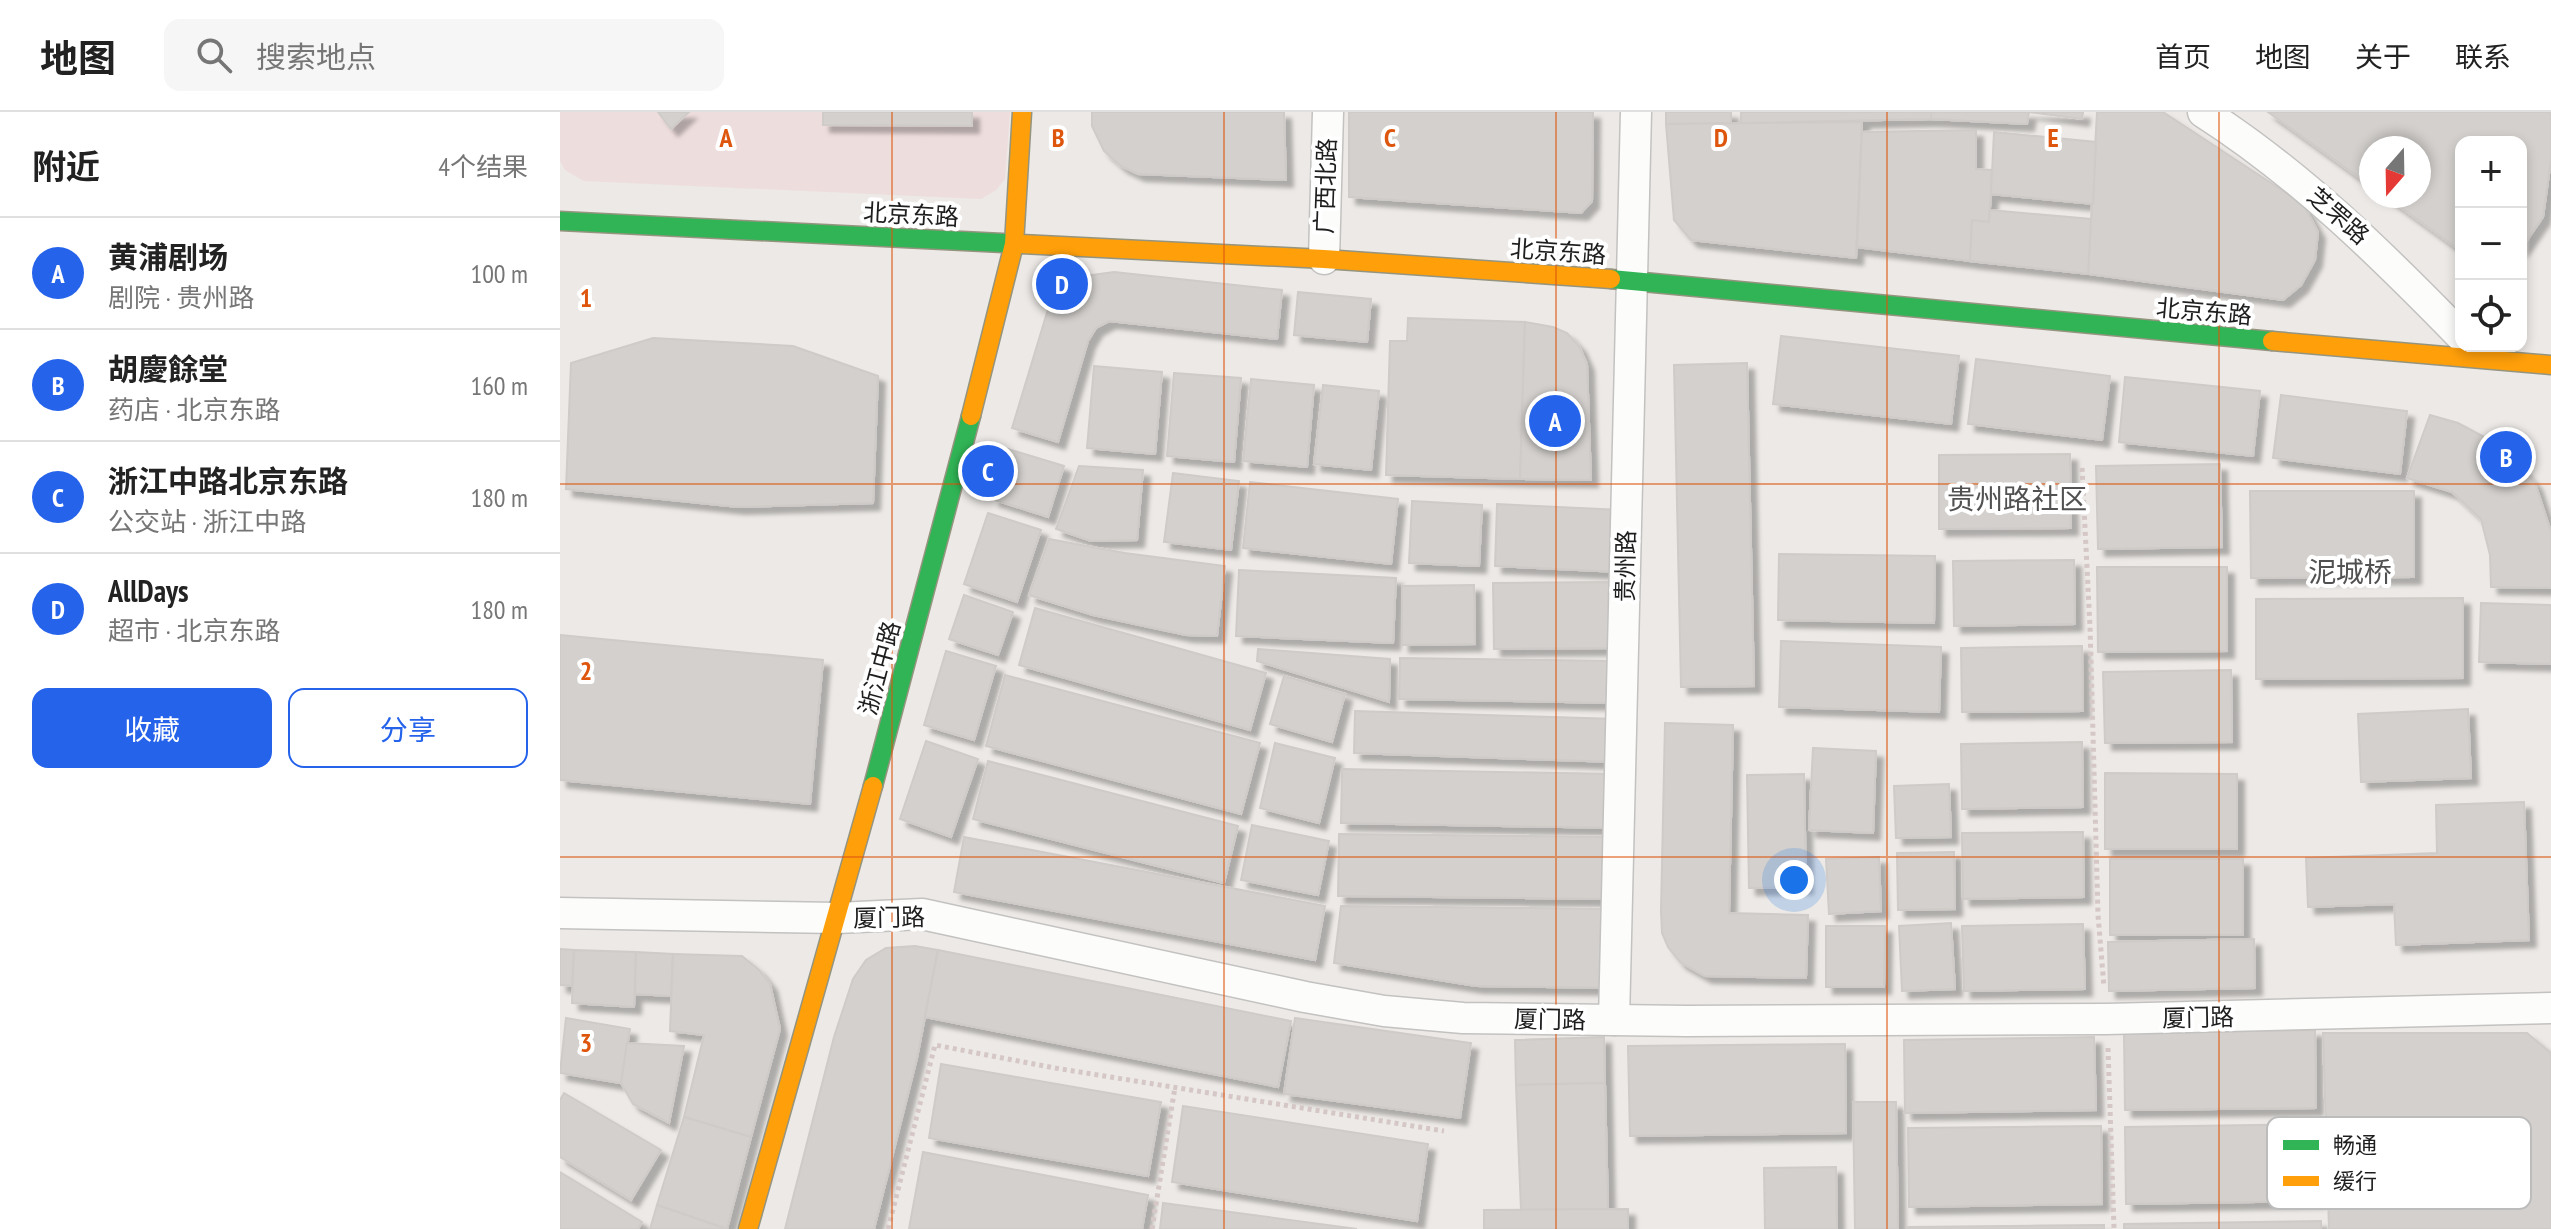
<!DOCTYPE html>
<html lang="zh">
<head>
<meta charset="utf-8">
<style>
	body { margin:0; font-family:"PT Sans Narrow","Noto Sans SC",sans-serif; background:#f6f6f6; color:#222 }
	.controls { position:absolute; right:24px; top:24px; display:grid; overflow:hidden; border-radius:16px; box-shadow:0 4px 12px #0003 }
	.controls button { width:72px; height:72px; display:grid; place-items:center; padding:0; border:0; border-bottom:2px solid #e0e0e0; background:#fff; color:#222; font:40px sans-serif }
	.compass { position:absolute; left:1799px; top:24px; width:72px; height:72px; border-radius:50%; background:#fff; box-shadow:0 4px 12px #0003; rotate:200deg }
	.you { position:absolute; left:1234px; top:768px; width:28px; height:28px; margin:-20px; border:6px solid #fff; border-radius:50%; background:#1a73e8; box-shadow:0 0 0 12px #1a73e833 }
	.badge { display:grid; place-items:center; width:52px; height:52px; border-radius:50%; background:#2563eb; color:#fff; font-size:26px; font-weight:700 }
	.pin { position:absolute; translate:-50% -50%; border:4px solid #fff; box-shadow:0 2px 8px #0006 }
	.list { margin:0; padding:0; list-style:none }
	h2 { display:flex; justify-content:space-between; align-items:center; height:104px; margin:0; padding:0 32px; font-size:34px }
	h2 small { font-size:26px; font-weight:400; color:#767676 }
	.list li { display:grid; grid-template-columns:52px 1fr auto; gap:24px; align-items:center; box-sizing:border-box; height:112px; padding:0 32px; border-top:2px solid #e0e0e0 }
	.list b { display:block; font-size:30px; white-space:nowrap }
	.list p { margin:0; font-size:26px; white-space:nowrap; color:#767676 }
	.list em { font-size:26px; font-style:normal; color:#767676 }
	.actions { display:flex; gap:16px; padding:24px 32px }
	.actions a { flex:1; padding:18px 0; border:2px solid #2563eb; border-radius:16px; text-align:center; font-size:28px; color:#2563eb }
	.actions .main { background:#2563eb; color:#fff }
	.icon { flex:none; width:44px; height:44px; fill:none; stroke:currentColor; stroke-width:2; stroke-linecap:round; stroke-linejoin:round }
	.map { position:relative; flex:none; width:1991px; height:1117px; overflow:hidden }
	header { display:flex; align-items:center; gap:48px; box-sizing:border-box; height:112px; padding:0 40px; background:#fff; border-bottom:2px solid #e0e0e0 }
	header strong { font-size:38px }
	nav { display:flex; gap:44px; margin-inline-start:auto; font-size:28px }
	.search { width:560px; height:72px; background:#f6f6f6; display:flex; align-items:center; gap:20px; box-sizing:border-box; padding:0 28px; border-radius:16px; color:#767676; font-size:30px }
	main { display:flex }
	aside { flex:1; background:#fff }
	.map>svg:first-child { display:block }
</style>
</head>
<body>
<header>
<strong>地图</strong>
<div class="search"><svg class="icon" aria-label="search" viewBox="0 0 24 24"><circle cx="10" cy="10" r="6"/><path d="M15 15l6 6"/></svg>搜索地点</div>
<nav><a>首页</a><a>地图</a><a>关于</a><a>联系</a></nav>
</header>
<main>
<aside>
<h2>附近<small>4个结果</small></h2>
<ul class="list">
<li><span class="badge">A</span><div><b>黄浦剧场</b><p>剧院 · 贵州路</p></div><em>100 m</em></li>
<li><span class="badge">B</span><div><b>胡慶餘堂</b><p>药店 · 北京东路</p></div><em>160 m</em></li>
<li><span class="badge">C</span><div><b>浙江中路北京东路</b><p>公交站 · 浙江中路</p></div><em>180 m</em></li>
<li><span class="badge">D</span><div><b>AllDays</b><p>超市 · 北京东路</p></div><em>180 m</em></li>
</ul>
<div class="actions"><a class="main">收藏</a><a>分享</a></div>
</aside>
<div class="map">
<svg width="1991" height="1117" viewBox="0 0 1991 1117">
	<defs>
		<filter id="shadow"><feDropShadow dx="7" dy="7" stdDeviation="2" flood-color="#0004"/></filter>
	</defs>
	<rect width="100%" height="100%" fill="#ece9e6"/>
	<!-- commercial -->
	<polygon fill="#edd" points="0,0 450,0 445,67 436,78 421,87 24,69 5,58 0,49"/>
	<!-- building -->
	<g fill="#d3d0cd" stroke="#cfcbc8" stroke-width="2" filter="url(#shadow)">
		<polygon points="98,0 129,0 111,17"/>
		<polygon points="263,0 412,0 412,14 263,13"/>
		<polygon points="532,0 724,0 726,68 578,62 561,54 544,39 532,14"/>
		<polygon points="789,0 1033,0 1032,89 1021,101 789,85"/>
		<polygon points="1106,0 1171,0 1171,11 1106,12"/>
		<polygon points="1181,0 1371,0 1371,7 1181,11"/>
		<polygon points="1371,0 1469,0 1467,12 1371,7"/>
		<polygon points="1469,0 1523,0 1522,7"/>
		<polygon points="1537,0 1603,0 1743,92 1758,120 1755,148 1741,173 1723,188 1528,162"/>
		<polygon points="1708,0 1991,0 1991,48 1983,105 1961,137 1961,30 1901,30 1901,139 1825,84 1859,84 1859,36 1811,36 1811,74"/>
		<polygon points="1302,10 1296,146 1131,128 1114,108 1106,12"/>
		<polygon points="1416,18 1416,57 1432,58 1431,82 1429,110 1412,108 1410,149 1297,135 1302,20"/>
		<polygon points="1434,20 1536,30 1533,92 1431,82"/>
		<polygon points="1430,98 1531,107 1528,162 1410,149 1412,108 1429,110"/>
		<polygon points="554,160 722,178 717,227 549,209 536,216 528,229 498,330 452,316 489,194 502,175 525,164"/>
		<polygon points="738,180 811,187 807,230 734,223"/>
		<polygon points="848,206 965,210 960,367 826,363 830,229 847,229"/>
		<polygon points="965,210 993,215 1007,221 1019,234 1027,252 1031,368 960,367"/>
		<polygon points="1221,224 1399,244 1391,312 1213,292"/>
		<polygon points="93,226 233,234 318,264 313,391 178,395 6,377 11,251"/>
		<polygon points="1416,247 1550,264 1542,328 1408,312"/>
		<polygon points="1187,251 1194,574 1121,575 1114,253"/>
		<polygon points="534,254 602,260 595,342 527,336"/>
		<polygon points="614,261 681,266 674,350 607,344"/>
		<polygon points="1565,265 1700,279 1693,344 1559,330"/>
		<polygon points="691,267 754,273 747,355 683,349"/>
		<polygon points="763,273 819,279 811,358 754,352"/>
		<polygon points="1721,283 1847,299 1840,362 1713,346"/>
		<polygon points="1870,303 1898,311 1943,335 1975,371 1991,420 1991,476 1931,475 1930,443 1921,407 1892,380 1847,366"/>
		<polygon points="448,337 504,354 488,405 432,387"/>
		<polygon points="1510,342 1511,416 1379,417 1379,343"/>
		<polygon points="1660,352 1662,435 1538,437 1536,354"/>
		<polygon points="519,354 583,358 577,428 531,429 496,417"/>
		<polygon points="613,361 679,369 671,438 604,430"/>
		<polygon points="690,370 838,387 831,452 683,436"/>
		<polygon points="1690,379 1854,379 1854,465 1691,466"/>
		<polygon points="852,389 922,393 919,454 849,451"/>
		<polygon points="937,392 1061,398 1058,460 935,454"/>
		<polygon points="428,401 481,418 457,490 404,472"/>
		<polygon points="489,427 565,441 665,454 657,524 626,523 533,503 469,483"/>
		<polygon points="1219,442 1375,444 1374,511 1218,508"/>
		<polygon points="1514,448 1515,512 1394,514 1393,449"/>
		<polygon points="1537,455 1667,455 1667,539 1538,540"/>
		<polygon points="679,458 836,466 833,531 676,524"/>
		<polygon points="1055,470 1055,536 934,537 933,471"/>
		<polygon points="914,473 915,532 842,533 842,474"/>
		<polygon points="404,483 453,500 438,543 389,527"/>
		<polygon points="1903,486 1903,566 1696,567 1696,487"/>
		<polygon points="1921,491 1991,493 1991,552 1919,550"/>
		<polygon points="475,496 706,561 690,618 459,553"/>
		<polygon points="0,523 263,548 250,692 0,668"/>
		<polygon points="1221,529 1381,535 1379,600 1219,595"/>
		<polygon points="1522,534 1523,599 1402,600 1401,536"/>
		<polygon points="698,537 830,547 829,590 697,549"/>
		<polygon points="386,539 436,554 414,628 364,613"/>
		<polygon points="840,546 1055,549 1054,591 839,587"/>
		<polygon points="1671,558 1672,630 1545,631 1543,560"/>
		<polygon points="445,563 700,631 681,702 426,634"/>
		<polygon points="724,564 785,582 772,630 710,612"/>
		<polygon points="1908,597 1911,666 1801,670 1798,602"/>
		<polygon points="795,599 1057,607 1055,650 794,641"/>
		<polygon points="1105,611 1173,613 1169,801 1248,803 1246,866 1145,864 1120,850 1108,835 1102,821 1101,799"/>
		<polygon points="366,629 418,647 391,725 340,707"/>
		<polygon points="1522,630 1523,695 1402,697 1401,632"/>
		<polygon points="715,631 775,646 759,711 700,696"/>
		<polygon points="1253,636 1316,639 1313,721 1249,718"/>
		<polygon points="428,649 678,714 664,771 413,707"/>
		<polygon points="782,657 1054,662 1053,716 781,711"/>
		<polygon points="1545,661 1677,662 1677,737 1545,737"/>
		<polygon points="1244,662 1246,775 1189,776 1187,663"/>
		<polygon points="1389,672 1391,725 1336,726 1334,674"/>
		<polygon points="1964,690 1969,828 1836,833 1834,792 1748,795 1746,746 1877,741 1876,693"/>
		<polygon points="692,713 769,729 758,783 681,768"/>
		<polygon points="1523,720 1524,785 1403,787 1402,721"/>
		<polygon points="779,722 1053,725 1053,787 778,784"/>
		<polygon points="404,725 765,794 755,848 394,780"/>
		<polygon points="1394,740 1395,797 1338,798 1337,741"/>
		<polygon points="1319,745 1321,799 1269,802 1266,747"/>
		<rect x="1550" y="747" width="133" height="76"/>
		<polygon points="781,794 1053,797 1052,876 916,874 774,851"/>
		<polygon points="1391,811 1395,877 1342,879 1339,814"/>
		<polygon points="1523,812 1525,877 1404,879 1402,814"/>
		<polygon points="1266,814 1325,814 1324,875 1266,875"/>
		<polygon points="1694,827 1695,876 1549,879 1548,830"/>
		<polygon points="355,834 378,838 357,946 314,1117 225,1117 274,925 293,867 306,848 326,836"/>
		<polygon points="0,837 14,838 12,874 0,873"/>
		<polygon points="14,838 76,840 74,895 12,891"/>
		<polygon points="378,838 731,909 718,975 365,905"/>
		<polygon points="76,840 113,842 111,884 75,882"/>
		<polygon points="113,842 182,844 199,858 210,872 220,917 191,1025 124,1005 144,923 110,919"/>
		<polygon points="6,906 70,917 61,971 0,961"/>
		<polygon points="735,906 911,931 900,1006 724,982"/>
		<polygon points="1755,918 1756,996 1565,998 1564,921"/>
		<polygon points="1763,921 1967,921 1991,941 1991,1117 1769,1117"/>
		<polygon points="1044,925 1045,971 956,973 955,928"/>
		<polygon points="1534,925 1536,998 1345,1001 1344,928"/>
		<polygon points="67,931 124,934 109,1011 73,992 61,971"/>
		<polygon points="1285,932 1286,1021 1070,1024 1068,934"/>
		<polygon points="381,952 601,990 588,1064 369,1026"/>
		<polygon points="1045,971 1048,1097 961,1098 956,973"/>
		<polygon points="4,981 101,1038 71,1088 0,1045 0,988"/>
		<polygon points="1293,990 1336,990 1338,1117 1295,1117"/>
		<polygon points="623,994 868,1032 857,1109 612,1070"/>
		<polygon points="124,1005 191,1025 167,1117 97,1093"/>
		<polygon points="1757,1012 1759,1089 1566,1092 1565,1015"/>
		<polygon points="1541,1014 1542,1092 1349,1095 1348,1016"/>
		<polygon points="363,1040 588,1083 582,1117 349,1117"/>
		<polygon points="1276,1055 1277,1117 1205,1117 1204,1056"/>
		<polygon points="0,1060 82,1110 78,1117 0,1117"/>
		<polygon points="603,1091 797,1117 600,1117"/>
		<polygon points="97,1093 167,1117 90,1117"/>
		<polygon points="1068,1097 1068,1117 924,1117 924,1098"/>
		<polygon points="1761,1109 1761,1117 1564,1117 1564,1112"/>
		<polygon points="1544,1113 1544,1117 1347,1117 1347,1115"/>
	</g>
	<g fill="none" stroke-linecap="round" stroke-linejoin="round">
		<defs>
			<g id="street">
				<path d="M1643 0C1740 62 1821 142 1901 224"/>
				<polyline points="764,147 768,0"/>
				<polyline points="0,801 277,806 362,802 745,885 824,899 903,906 1126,909 1547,907 1991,896"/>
				<polyline points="1054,908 1076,0"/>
			</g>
			<g id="fast">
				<polyline points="0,109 461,132"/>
				<polyline points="1051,167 1712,229"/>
				<polyline points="313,674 411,304"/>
			</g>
			<g id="slow">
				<polyline points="461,132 764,147 1051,167"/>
				<polyline points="1712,229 1991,253"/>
				<polyline points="411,304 454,132 462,0"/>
				<polyline points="188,1117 313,674"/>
			</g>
		</defs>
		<!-- street casing -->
		<use href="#street" stroke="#c3c2c1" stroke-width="33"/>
		<!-- fast casing -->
		<use href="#fast" stroke="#95947f" stroke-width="21"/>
		<!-- slow casing -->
		<use href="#slow" stroke="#95947f" stroke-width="21"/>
		<!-- path -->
		<g stroke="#d5c7c6" stroke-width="5" stroke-dasharray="4 4" stroke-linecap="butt">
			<polyline points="1522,356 1530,515 1538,803 1544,875"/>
			<polyline points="1548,936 1554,1117"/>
			<polyline points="328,1117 375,933 495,956 884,1019"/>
			<polyline points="592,1117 615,975"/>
		</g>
		<!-- street -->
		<use href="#street" stroke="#fcfcfb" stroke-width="30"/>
		<!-- fast -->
		<use href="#fast" stroke="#30b455" stroke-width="18"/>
		<!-- slow -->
		<use href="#slow" stroke="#ff9f0a" stroke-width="18"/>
	</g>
	<!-- grid -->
	<path fill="none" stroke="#de560d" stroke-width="2" stroke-opacity="0.55" d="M332 0V1117M664 0V1117M996 0V1117M1327 0V1117M1659 0V1117M0 372H1991M0 745H1991"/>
	<g text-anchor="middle" stroke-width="8" stroke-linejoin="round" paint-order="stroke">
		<!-- street labels -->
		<g font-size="24" fill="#1e1e1e" stroke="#fff">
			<text transform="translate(766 74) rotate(-88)" y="8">广西北路</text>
			<text transform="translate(351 103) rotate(3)" y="8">北京东路</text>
			<text transform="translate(1778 104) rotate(41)" y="8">芝罘路</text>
			<text transform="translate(998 140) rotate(4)" y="8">北京东路</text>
			<text transform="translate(1644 200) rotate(5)" y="8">北京东路</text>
			<text transform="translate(1066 454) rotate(-89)" y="8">贵州路</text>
			<text transform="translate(320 556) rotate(-75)" y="8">浙江中路</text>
			<text transform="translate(329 806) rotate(-1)" y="8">厦门路</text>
			<text transform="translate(1638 906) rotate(-1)" y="8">厦门路</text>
			<text transform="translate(990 908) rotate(1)" y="8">厦门路</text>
		</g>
		<!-- quarter labels -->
		<g font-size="28" fill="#515151" stroke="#fff">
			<text x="1457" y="397">贵州路社区</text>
			<text x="1790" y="470">泥城桥</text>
		</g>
	</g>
	<!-- legend -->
	<rect x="1707" y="1005" width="264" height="92" rx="12" fill="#fff" stroke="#bcbcbc" stroke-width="2"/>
	<rect x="1723" y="1028" width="36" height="10" fill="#30b455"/>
	<rect x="1723" y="1064" width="36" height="10" fill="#ff9f0a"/>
	<g font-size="22" fill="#1e1e1e">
		<text x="1773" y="1041">畅通</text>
		<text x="1773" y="1077">缓行</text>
	</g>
	<g font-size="26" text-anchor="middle" font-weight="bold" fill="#de560d" stroke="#fff" stroke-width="8" stroke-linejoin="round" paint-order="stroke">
		<text x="166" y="35">A</text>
		<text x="498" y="35">B</text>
		<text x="830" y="35">C</text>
		<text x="1161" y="35">D</text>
		<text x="1493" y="35">E</text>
		<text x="26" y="195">1</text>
		<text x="26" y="568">2</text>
		<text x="26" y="940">3</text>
	</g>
</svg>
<div class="controls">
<button>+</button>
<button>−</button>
<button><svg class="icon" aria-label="locate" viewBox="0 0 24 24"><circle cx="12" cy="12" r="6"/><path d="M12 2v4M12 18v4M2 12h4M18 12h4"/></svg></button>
</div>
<svg class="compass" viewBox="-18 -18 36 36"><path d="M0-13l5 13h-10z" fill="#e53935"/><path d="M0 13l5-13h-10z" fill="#767676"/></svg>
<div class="you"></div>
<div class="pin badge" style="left:995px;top:309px">A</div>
<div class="pin badge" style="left:1946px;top:345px">B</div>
<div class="pin badge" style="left:428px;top:359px">C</div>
<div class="pin badge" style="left:502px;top:172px">D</div>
</div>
</main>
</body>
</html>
